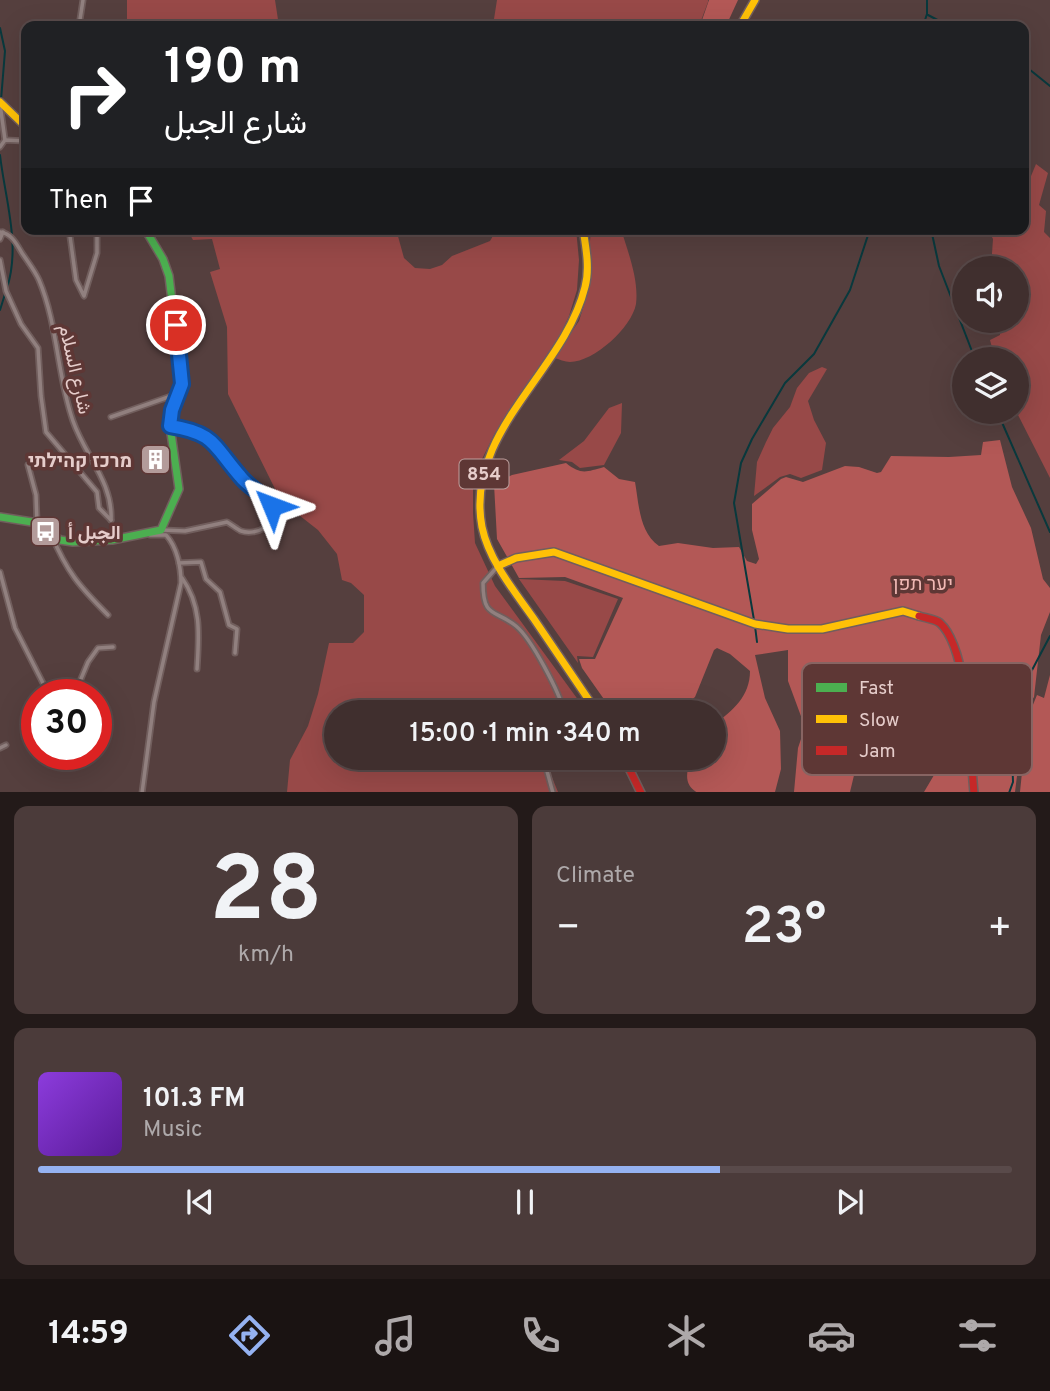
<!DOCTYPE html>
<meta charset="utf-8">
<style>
body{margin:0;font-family:Overpass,Vazirmatn,Heebo,sans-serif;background:#4b3b3a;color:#f1f3f6;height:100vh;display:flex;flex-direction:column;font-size:26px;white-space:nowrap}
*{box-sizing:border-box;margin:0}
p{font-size:23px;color:#aea9aa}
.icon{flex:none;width:38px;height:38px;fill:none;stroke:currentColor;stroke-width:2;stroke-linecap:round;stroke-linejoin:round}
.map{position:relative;height:792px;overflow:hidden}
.drawer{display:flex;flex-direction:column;gap:14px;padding:14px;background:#231a19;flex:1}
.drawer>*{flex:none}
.hud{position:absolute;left:21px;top:21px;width:1008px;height:214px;border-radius:14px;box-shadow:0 7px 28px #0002,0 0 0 2px #594a4a;background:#202124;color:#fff;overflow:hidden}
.buttons{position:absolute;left:952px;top:256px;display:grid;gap:14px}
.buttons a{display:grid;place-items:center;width:77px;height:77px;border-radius:50%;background:#402f2e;box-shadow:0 7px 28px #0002,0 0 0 2px #594a4a;font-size:35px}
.speed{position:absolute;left:21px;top:679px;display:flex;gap:14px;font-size:35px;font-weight:700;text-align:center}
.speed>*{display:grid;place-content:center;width:91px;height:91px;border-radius:50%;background:#402f2e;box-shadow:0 7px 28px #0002,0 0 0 2px #594a4a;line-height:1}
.speed .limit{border:10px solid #d22;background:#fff;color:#111}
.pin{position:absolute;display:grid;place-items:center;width:60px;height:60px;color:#fff;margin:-30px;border:4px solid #fff;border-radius:50%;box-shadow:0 2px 7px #0007}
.me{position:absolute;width:77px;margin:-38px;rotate:314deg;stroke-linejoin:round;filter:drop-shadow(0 0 5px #0008)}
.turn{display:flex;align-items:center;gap:24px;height:147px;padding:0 28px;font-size:32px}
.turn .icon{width:91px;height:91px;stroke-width:2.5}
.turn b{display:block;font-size:49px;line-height:60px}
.then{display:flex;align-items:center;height:66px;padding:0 28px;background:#0003;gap:14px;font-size:26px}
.big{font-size:52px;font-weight:600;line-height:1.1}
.drawer .card{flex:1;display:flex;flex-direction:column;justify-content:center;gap:10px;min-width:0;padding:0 24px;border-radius:14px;background:#4b3b3a}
.drawer .dial{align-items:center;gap:0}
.dial b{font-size:91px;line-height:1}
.song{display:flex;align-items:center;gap:21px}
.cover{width:84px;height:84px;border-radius:10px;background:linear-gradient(135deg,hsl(270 70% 55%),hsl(270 70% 35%))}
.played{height:7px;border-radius:4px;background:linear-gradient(90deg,#95b2f1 70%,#594a4a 70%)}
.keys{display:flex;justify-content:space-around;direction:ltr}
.heat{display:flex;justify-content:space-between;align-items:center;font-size:38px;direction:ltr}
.drawer .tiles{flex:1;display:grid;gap:14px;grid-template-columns:1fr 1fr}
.card:last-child{grid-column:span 2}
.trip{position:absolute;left:324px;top:700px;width:402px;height:70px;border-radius:35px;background:#402f2e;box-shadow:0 7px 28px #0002,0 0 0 2px #594a4a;font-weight:600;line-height:70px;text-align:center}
.tab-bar{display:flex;height:112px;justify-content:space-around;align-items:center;background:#1a1312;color:#aea9aa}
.tab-bar .icon{width:49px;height:49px}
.tab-bar .on{color:#95b2f1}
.tab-bar b{font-size:32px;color:#f1f3f6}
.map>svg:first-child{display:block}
</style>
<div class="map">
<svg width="1050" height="793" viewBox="0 0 1050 793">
<rect width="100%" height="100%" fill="#553f3e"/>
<g fill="#984948">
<polygon points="127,0 275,0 279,26 127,26"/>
<polygon points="497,0 708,0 708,2 699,26 481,26 481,23 494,19"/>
<polygon points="1036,164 1048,173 1039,205 1046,211 1044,232 1050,238 1050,478 1016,411 1017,359 995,359 990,340 1000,335 1000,320 1017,320 1017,268 991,268 993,239 988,229 1024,229 1024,193"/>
<polygon points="187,229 396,229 404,258 415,268 430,269 442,265 452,256 490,241 497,229 576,229 579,260 577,290 569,316 560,335 495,433 477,469 473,488 473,513 475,543 495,586 587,712 336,712 336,758 551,758 551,775 558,792 287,792 290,760 308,726 318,694 329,643 353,643 364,632 364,595 351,583 342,580 337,554 318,530 281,501 228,394 227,327 210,272 220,269 212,239 193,240"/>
<path d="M 591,229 L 621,229 C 628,252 639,280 636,304 C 632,327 594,362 570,362 C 565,362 559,359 554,358 L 579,321 L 585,302 Z"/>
<polygon points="822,367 827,369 808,401 814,420 826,443 822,470 801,478 790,474 780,477 754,496 757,462 766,442 773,428 790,407 797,388 809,373"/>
<polygon points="622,403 621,433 604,465 580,468 572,462 559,460 584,441 609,408"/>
<polygon points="519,579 565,581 618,599 593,657 577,656 578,663"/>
</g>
<g fill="#b35856">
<polygon points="709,0 738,0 726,26 700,26"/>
<path d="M 1000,440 L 1012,487 L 1031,528 L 1043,579 L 1050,588 L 1050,612 L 1041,635 L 1034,697 L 1025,711 L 1015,792 L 924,792 L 937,770 L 947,727 C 942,713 906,696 892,700 L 876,732 L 861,746 L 850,792 L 794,792 L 798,748 L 805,727 L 788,681 L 788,650 L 755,655 L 765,698 L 780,731 L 781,769 L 775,792 L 698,793 C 683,785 686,771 692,758 L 714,758 L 714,724 C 733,711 750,696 750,671 L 730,654 L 717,648 L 714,650 L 695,697 L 676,712 L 613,712 L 582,668 L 579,659 L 595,659 L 623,598 L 565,577 L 519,578 L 497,539 L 494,484 L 512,475 L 566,463 C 581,475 586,472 604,467 L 619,479 L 635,482 C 639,504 639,532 659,546 L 678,543 L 713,548 L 739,547 L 747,561 L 756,564 L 759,559 L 752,530 L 752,504 L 781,479 L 786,477 L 803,482 L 845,466 L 859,467 L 877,473 L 881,472 L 891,456 L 949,457 L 981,455 L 983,442 Z"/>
<polygon points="1050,675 1050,792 1020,792 1026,733 1030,712 1037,695 1044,698"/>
</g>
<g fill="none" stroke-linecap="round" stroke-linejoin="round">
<g stroke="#09393d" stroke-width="2">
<polyline points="928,15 949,26"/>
<polyline points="923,26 927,14 927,0"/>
<polyline points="0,28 5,51 1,100"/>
<polyline points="1024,65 1050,86"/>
<path d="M 0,155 C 5,199 21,245 7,288"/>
<polyline points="931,229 939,266 975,359"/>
<polyline points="0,310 5,294"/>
<polyline points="997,411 1050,532"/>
<polyline points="754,620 734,503 741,463 752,439 785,383 814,354 850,290 870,229"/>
<polyline points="755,626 757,642"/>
<polyline points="1009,793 1013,782 1012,754 1017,708 1031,672 1050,636"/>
</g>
<defs>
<g id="street">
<polyline points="79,26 83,0"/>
<polyline points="0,104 5,140"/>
<polyline points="0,147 5,140 26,141"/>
<polyline points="69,229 76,280 84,296 97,253 97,229"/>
<path d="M 0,232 C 12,234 16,243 22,253 C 28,262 35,271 39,280 C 58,325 57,376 73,421 C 85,456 113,482 111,520"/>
<polyline points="0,239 3,232"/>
<polyline points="0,260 6,291 21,324 38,348 41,396 46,432 97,492 99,508 111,520"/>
<polyline points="111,417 177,394"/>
<polyline points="28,465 36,495 37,522"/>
<path d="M 162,530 L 185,531 L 227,522 C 232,525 237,529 241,531 C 256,536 279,525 272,507 C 267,493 251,488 241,478 C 236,473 233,465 229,460 C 211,437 199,430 170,426"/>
<path d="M 51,534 C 67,572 79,586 108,615"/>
<polyline points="179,563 201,562 206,579 220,592 229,625 237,629 235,653"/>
<path d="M 498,566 L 483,583 C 483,619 495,609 516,626 C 531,638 560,693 564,712"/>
<polyline points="0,572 15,628 49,695"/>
<path d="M 182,578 C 202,606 199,636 197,669"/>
<polyline points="63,695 78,686 88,662 98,648 113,647"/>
<polyline points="0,748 6,745"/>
<polyline points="548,758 545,764 553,793"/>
<path d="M 142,793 L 154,702 L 181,583 C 181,567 177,547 166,535 L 150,535"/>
</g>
<polyline id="fast" points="0,517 38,523 60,540 73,542 112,540 161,530 179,489 170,426 172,410 182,384 169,276 163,259 145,229"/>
<g id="slow">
<polyline points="740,26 755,0"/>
<polyline points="0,102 26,127"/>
<path d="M 583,229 C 586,248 590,269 585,287 C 564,372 464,432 482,527 C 489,561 515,592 534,619 C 555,650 576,681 597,712"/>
<polyline points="498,566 516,558 554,552 755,624 788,629 822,629 903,611 919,616"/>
</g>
<g id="jam">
<path d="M 919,616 C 925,618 935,619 940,623 C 969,649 970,753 974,793"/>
<polyline points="624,758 641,793"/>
</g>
</defs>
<use href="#street" stroke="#715e5d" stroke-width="7"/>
<use href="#fast" stroke="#715e5d" stroke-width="10"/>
<use href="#slow" stroke="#715e5d" stroke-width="10"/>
<use href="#jam" stroke="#715e5d" stroke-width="10"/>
<use href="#street" stroke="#91807f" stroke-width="3.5"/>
<use href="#fast" stroke="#4caf50" stroke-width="7"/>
<use href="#slow" stroke="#ffc107" stroke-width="7"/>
<use href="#jam" stroke="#c62828" stroke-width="7"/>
</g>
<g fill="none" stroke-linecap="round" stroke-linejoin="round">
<defs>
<path id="route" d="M 176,325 L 182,384 L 172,410 L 170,426 C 215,433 213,445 240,476 C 249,488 262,492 272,506"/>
</defs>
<use href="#route" stroke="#114b97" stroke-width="18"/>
<use href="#route" stroke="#1a73e8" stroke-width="12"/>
</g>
<defs>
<symbol id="building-square" viewBox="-11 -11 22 22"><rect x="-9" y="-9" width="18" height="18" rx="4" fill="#b39b9a" stroke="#5e3735"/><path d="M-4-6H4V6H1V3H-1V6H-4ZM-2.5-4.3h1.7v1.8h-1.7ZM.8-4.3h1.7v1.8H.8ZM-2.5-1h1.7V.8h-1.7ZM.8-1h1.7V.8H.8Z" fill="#fff"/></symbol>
<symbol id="bus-square" viewBox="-11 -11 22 22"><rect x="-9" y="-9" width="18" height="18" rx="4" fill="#b39b9a" stroke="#5e3735"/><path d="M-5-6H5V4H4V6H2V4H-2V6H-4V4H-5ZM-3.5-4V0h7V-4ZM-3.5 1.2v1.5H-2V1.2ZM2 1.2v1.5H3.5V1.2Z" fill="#fff"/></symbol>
</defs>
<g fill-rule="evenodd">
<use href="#building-square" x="138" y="442" width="35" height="35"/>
<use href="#bus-square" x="28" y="514" width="35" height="35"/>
</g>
<g text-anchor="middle" stroke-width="7" stroke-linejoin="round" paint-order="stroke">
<rect fill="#5e3735" stroke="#bda09e" stroke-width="2" x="459.5" y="459.5" width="49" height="29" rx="5"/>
<g font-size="18" font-weight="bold" fill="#e6cdcb">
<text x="484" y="480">854</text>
</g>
<g font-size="19" fill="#e6cdcb" stroke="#5e3735">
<text transform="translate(76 369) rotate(77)" y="7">شارع السلام</text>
</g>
<g font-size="19" font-weight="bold" fill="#e6cdcb" stroke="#5e3735" text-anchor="end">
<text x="132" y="467">מרכז קהילתי</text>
<text x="68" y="539" text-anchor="start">الجبل أ</text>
</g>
<g font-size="19" fill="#f1b9b5" stroke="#5e3735">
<text x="923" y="590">יער תפן</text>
</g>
</g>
<rect x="802" y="663" width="230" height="112" rx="10" fill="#5e3735" stroke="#876462" stroke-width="2"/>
<rect x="816" y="683" width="31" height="9" fill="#4caf50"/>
<rect x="816" y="715" width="31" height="8" fill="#ffc107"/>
<rect x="816" y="746" width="31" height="9" fill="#c62828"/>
<g font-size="19" fill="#e6cdcb">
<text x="859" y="694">Fast</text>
<text x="859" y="726">Slow</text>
<text x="859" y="757">Jam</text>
</g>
</svg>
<div class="buttons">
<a><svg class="icon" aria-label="sound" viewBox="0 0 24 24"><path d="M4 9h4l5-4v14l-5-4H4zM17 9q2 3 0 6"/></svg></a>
<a><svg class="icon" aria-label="layers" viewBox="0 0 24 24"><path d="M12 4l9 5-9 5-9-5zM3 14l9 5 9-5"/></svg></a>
</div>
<div class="speed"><div class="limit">30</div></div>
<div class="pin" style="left:176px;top:325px;background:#d93025"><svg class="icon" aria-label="arrive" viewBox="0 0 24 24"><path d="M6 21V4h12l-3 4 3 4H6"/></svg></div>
<svg class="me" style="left:272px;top:506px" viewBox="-20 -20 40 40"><path d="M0-17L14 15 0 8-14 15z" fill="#1a73e8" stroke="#fff" stroke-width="4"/></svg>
<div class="trip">15:00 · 1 min · 340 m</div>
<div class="hud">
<div class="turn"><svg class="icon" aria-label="right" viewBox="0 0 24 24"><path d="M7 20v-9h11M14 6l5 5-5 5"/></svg><div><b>190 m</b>شارع الجبل</div></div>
<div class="then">Then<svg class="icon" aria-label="arrive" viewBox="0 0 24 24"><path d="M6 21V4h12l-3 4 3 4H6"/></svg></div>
</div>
</div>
<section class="drawer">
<div class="tiles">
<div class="card dial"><b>28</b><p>km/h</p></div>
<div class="card"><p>Climate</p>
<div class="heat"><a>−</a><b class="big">23°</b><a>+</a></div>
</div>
<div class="card">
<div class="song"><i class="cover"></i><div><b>101.3 FM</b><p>Music</p></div></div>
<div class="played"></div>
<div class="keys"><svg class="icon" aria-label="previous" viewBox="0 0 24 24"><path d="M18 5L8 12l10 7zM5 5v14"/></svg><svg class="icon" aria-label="pause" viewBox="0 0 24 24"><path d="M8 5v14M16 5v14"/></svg><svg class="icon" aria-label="next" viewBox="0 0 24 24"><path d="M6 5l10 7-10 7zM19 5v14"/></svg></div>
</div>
</div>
</section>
<nav class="tab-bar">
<b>14:59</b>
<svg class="icon on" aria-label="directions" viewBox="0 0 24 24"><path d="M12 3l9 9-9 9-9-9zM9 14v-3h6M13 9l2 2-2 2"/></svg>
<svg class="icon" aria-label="music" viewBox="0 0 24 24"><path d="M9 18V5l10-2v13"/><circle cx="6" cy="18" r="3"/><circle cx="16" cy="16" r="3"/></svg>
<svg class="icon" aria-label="phone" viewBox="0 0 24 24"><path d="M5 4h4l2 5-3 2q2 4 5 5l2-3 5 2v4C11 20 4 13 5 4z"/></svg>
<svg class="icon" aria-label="climate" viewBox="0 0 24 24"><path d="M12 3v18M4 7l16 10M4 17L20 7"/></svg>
<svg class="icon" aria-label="car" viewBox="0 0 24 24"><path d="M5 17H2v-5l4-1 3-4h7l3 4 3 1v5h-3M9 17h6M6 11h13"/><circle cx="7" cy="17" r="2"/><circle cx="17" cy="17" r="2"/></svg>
<svg class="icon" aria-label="filters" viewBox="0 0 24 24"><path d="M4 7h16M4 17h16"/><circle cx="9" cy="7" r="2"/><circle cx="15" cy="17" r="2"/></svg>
</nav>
